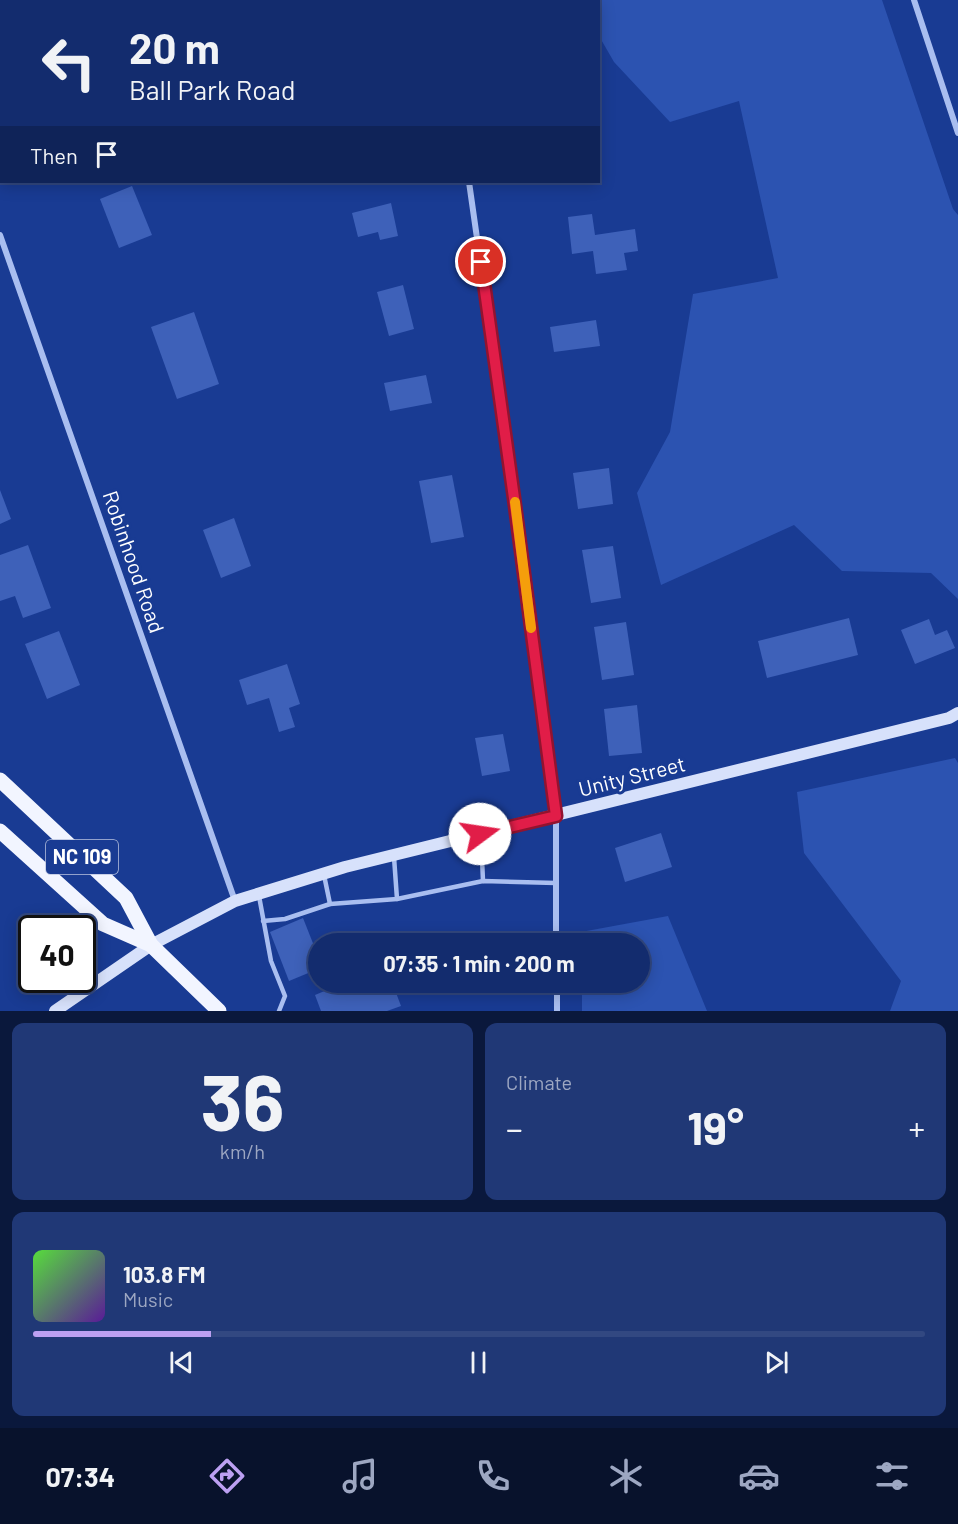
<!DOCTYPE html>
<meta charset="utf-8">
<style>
body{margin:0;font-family:Barlow,sans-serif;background:#203876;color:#f1f3f6;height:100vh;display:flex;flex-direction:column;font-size:22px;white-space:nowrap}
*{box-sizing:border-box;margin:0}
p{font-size:20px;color:#9da7c2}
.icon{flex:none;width:33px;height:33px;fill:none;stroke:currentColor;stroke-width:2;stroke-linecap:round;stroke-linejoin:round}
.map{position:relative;height:1011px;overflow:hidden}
.side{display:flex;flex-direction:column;gap:12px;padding:12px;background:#0a183c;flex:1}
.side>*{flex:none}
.banner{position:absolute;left:0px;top:0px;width:600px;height:183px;box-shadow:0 3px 15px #0003,0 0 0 2px #324881;background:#132c6e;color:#f1f3f6;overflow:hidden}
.speed{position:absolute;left:18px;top:915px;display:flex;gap:12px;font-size:30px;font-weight:700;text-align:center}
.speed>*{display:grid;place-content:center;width:78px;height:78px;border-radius:50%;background:#132c6e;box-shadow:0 3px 15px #0003,0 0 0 2px #324881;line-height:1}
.speed .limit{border:3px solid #111;border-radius:9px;background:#fff;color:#111}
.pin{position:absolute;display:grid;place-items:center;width:51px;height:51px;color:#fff;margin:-26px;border:3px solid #fff;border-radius:50%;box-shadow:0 2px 6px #0007}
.me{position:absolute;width:66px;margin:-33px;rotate:76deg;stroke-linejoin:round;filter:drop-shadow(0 0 4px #0008)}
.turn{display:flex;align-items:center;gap:21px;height:126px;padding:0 30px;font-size:27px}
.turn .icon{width:78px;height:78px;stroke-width:2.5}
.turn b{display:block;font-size:42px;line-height:51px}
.then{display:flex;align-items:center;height:57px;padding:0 30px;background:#0003;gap:12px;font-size:22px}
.big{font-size:45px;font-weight:700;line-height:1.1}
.side .tile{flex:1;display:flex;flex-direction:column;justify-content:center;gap:9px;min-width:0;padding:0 21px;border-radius:12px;background:#203876}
.side .dial{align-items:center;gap:0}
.dial b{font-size:78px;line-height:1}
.song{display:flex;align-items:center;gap:18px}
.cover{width:72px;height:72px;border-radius:9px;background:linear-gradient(135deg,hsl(110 70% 55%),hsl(270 70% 35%))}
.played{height:6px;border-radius:3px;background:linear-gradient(90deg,#bca0f2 20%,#324881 20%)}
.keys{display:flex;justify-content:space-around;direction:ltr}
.heat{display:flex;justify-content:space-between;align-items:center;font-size:33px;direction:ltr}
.side .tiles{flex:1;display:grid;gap:12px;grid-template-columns:1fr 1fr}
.tile:last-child{grid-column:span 2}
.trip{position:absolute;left:308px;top:933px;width:342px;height:60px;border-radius:30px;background:#132c6e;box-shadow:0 3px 15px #0003,0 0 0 2px #324881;font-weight:700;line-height:60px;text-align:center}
.menu{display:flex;height:96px;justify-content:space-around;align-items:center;background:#08122c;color:#9da7c2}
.menu .icon{width:42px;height:42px}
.menu .current{color:#bca0f2}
.menu b{font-size:27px;color:#f1f3f6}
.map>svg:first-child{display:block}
</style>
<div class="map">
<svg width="958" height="1011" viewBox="0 0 958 1011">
<rect width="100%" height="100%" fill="#193b93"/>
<g fill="#2c53b1">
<polygon points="577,0 882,0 953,209 958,215 958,599 931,573 842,571 794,525 661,585 637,493 670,432 693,294 778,278 739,101 670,122 614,62 599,36 598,2"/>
<polygon points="955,758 958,763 958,1011 890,1011 901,981 804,853 797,792"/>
<polygon points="668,916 707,1011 582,1011 582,983 639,982 639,944 582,943 581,932"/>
</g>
<g fill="#3e61b9">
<polygon points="132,186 152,235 119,248 100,199"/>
<polygon points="391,203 398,236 380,240 378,232 358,237 352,213"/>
<polygon points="592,214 595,235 635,229 638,251 624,253 627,270 596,274 593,251 572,254 568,217"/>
<polygon points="403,285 414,329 389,336 377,292"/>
<polygon points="194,312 219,384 177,399 151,327"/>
<polygon points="596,320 600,346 554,352 550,327"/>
<polygon points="426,375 432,403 390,411 384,383"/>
<polygon points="609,468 613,504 578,509 573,473"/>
<polygon points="452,475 464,537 431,543 419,481"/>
<polygon points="0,490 11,519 0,524"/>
<polygon points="234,518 251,566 221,578 203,530"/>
<polygon points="28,545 51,608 23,618 15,596 0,601 0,555"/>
<polygon points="613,546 621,598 591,603 582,550"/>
<polygon points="849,618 858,655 767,678 758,641"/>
<polygon points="929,619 935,635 947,630 955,648 915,664 901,630"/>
<polygon points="626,622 634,675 602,680 594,627"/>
<polygon points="59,631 80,685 47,699 25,644"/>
<polygon points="287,664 300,704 289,708 295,727 279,732 269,698 247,705 239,680"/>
<polygon points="637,705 642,753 609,756 604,709"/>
<polygon points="503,734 510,771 482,776 475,738"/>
<polygon points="661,833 672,867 625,882 615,848"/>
<polygon points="303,918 318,956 318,969 289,981 270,932"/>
<polygon points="346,982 392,982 401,1006 387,1011 321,1011 315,995"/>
</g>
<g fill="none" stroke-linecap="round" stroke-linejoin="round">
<g stroke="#a9bef0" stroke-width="4.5">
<polyline points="481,836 483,881"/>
<polyline points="394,857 397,899"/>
<polyline points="324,875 330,904"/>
<polyline points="259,896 271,961 285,996 279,1011"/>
<polyline points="263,921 285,919 330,904 397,899 483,881 556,883"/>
</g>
<g stroke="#a9bef0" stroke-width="6">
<polyline points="431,0 431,2"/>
<polyline points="914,0 958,133"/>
<polyline points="469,182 514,498 556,816 556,944"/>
<polyline points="0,235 235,901"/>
<polyline points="557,982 557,1011"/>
</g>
<polyline stroke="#d7e1fb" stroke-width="12" points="55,1011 151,945 235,901 345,867 949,718 958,713"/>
<g stroke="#f2f5ff" stroke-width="15">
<polyline points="0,780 126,898 151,945 219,1011"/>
<polyline points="0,831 103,924 151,945"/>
</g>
</g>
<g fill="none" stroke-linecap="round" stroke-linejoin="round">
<defs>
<polyline id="route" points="480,834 556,816 514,498 481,262"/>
</defs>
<use href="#route" stroke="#92132f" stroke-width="15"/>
<use href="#route" stroke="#e11d48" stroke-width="10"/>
<polyline stroke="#f59e0b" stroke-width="10" points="515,502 531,628"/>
</g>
<g text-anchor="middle" stroke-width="6" stroke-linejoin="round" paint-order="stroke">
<rect fill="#193b93" stroke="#bac4df" stroke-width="1.5" x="46" y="840" width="72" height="34" rx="4.5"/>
<g font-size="20" font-weight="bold" fill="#fff">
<text x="82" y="864">NC 109</text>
</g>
<g font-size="21" fill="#fff" stroke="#193b93">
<text transform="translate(133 562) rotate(71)" y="7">Robinhood Road</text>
<text transform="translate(632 777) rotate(-14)" y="7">Unity Street</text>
</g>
</g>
</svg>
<div class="speed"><div class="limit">40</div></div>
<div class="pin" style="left:481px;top:262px;background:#d93025"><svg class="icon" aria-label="arrive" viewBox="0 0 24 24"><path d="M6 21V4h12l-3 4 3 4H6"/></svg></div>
<svg class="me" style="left:480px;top:834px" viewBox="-20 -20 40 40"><circle r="19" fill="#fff"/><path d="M0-13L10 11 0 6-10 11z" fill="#e11d48"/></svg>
<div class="trip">07:35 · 1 min · 200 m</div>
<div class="banner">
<div class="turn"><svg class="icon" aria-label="left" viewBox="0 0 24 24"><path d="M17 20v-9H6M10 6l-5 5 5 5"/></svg><div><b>20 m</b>Ball Park Road</div></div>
<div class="then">Then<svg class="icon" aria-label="arrive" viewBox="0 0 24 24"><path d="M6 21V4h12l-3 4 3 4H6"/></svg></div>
</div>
</div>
<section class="side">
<div class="tiles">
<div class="tile dial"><b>36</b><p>km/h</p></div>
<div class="tile"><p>Climate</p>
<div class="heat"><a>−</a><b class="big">19°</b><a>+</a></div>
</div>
<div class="tile">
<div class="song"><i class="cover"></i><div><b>103.8 FM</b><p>Music</p></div></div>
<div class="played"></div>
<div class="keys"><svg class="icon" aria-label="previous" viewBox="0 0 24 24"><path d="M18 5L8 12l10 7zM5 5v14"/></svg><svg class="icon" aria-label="pause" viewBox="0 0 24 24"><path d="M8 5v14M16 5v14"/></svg><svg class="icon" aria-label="next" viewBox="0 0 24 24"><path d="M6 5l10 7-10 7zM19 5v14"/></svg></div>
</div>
</div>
</section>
<nav class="menu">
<b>07:34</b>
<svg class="icon current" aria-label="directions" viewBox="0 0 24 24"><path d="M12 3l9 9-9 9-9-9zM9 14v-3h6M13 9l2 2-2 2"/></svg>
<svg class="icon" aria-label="music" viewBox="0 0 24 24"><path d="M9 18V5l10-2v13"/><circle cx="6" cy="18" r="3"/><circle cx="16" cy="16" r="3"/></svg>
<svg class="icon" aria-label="phone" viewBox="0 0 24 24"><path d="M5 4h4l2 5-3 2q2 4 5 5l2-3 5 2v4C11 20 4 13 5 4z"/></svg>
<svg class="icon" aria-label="climate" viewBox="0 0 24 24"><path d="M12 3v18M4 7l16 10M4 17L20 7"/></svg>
<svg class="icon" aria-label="car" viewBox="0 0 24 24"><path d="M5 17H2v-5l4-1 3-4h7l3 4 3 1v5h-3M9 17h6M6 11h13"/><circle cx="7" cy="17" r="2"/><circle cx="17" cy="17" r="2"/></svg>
<svg class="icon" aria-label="filters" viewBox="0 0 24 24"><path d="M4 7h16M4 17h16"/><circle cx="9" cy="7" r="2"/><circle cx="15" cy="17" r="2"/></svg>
</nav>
